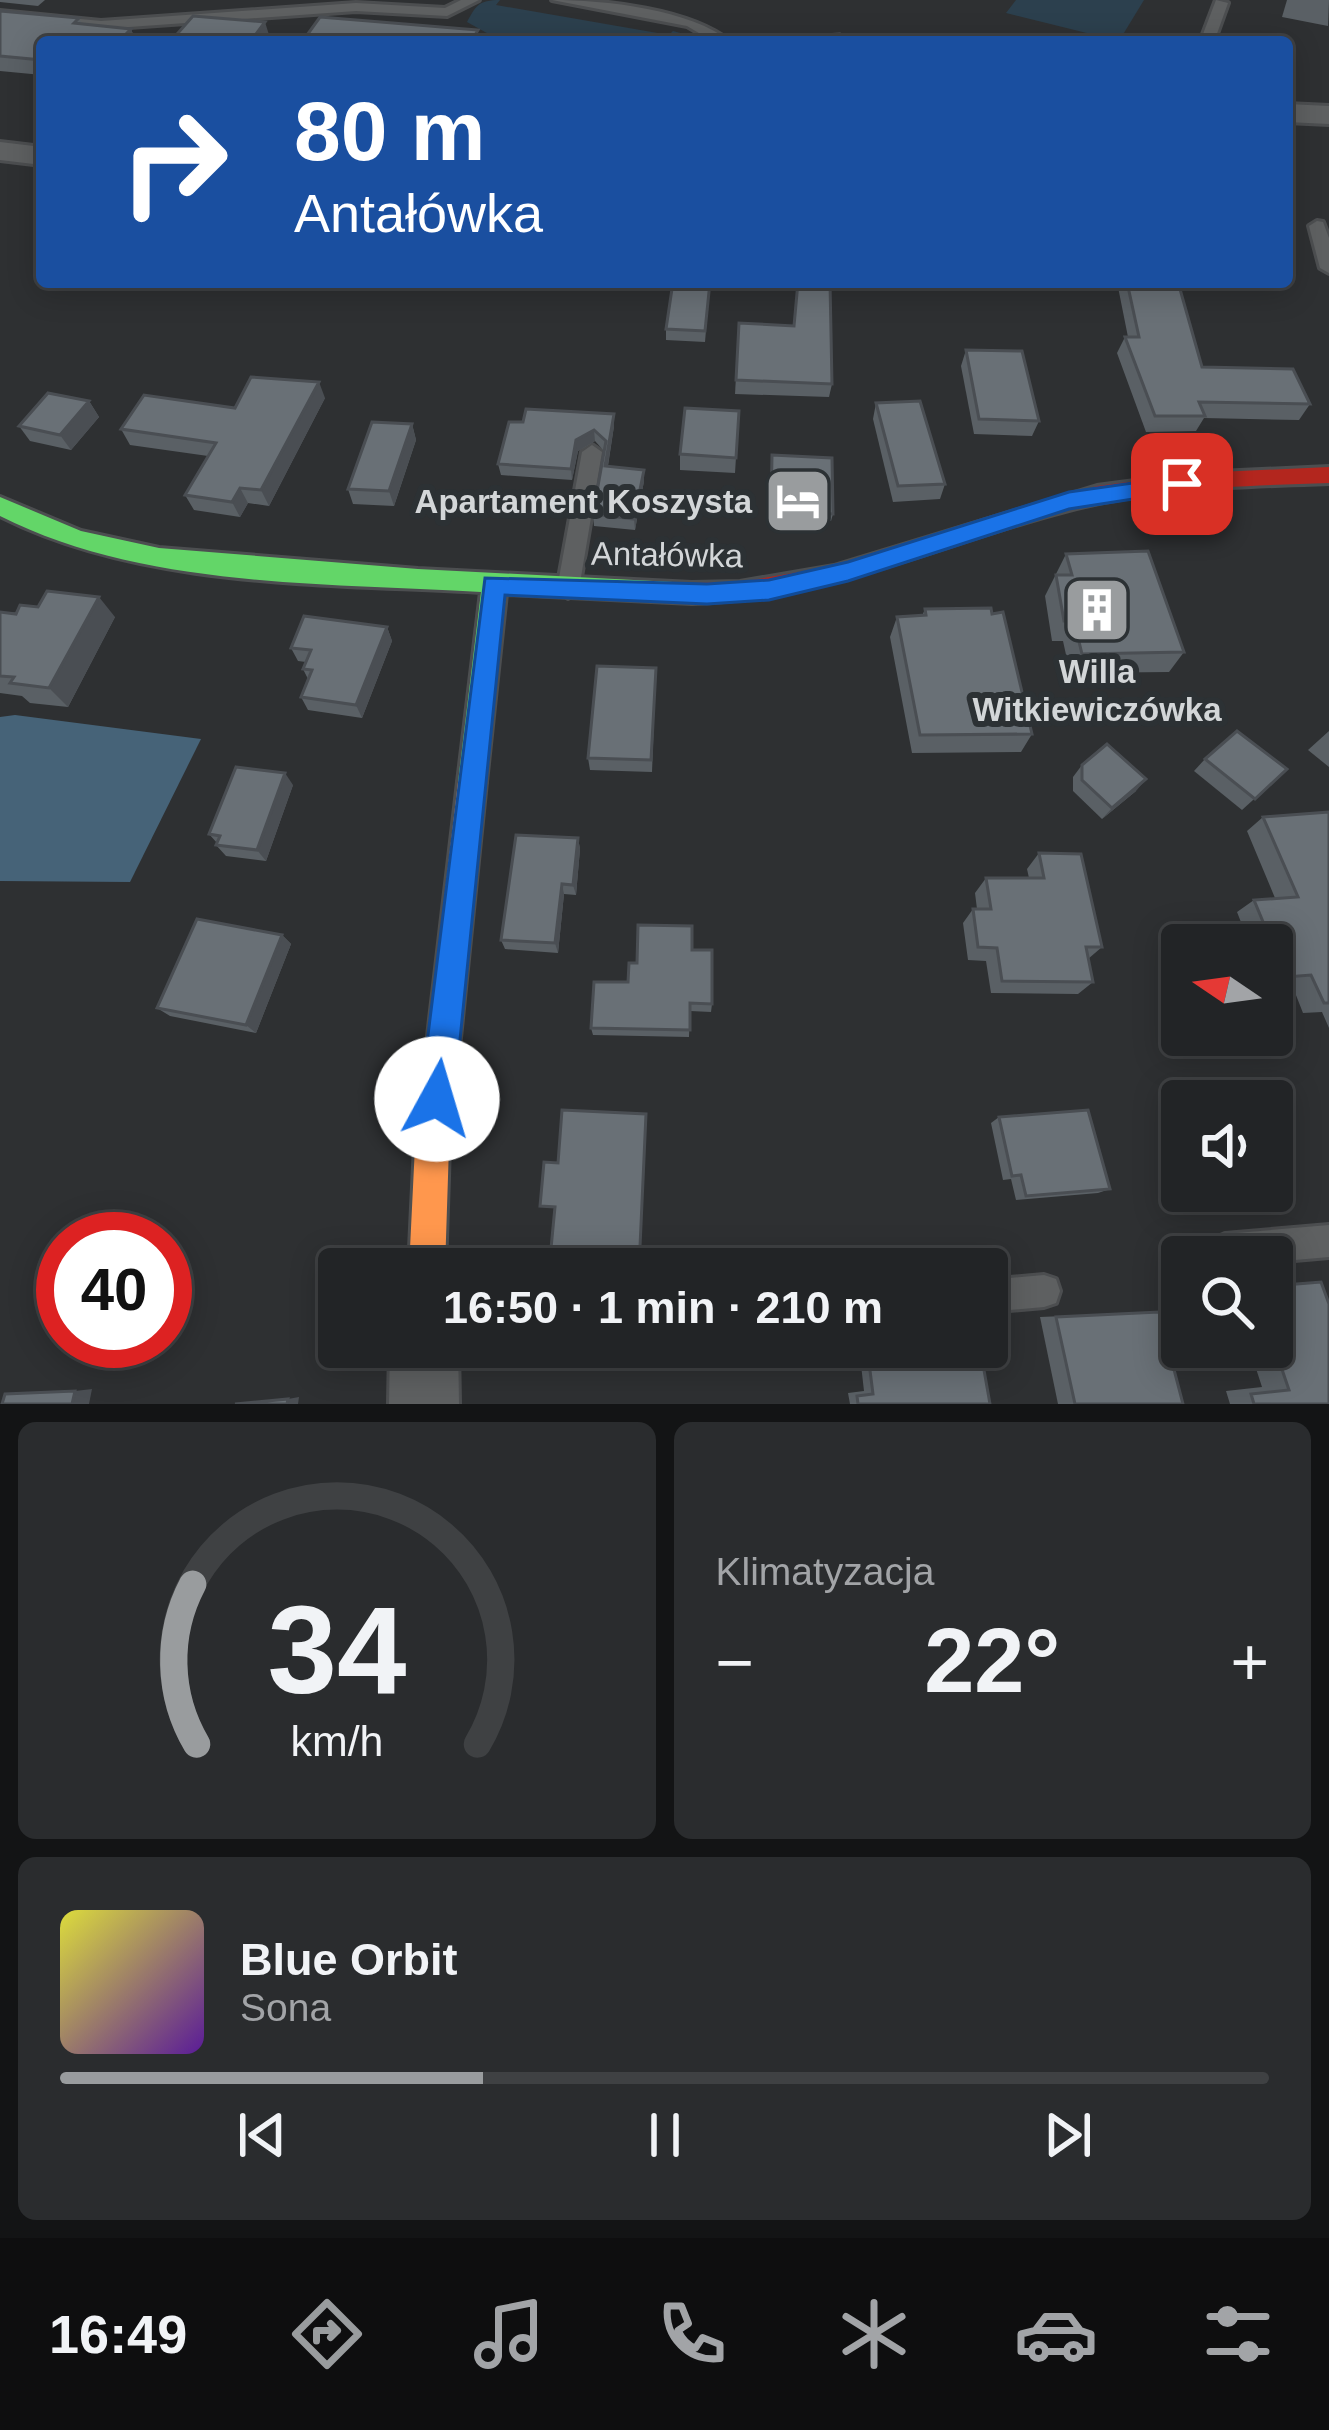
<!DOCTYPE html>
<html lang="pl">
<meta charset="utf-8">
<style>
body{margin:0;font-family:Arial,sans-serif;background:#2a2c2e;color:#f1f3f6;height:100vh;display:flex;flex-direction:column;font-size:45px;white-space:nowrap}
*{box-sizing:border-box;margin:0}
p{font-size:39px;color:#a2a4a7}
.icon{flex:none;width:66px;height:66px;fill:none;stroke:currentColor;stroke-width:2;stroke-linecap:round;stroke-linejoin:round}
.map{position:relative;height:1404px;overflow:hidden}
.side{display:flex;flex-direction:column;gap:18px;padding:18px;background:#131415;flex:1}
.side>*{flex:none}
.hud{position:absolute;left:36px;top:36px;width:1257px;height:252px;border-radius:12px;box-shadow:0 6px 30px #0003,0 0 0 3px #3f4143;background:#1a4fa0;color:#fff;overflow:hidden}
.needle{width:78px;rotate:283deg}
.buttons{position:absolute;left:1161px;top:924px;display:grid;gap:24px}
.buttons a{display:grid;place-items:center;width:132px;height:132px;border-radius:12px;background:#222426;box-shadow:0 6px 30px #0003,0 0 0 3px #3f4143;font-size:60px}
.speed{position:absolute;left:36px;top:1212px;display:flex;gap:24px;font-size:60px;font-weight:700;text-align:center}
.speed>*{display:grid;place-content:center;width:156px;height:156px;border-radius:50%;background:#222426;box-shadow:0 6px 30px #0003,0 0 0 3px #3f4143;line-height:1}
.speed .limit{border:18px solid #d22;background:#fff;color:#111}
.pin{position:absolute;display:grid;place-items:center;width:102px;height:102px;color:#fff;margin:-51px;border-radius:24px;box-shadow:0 6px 18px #0006}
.me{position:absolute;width:132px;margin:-66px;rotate:6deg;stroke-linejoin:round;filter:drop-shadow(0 0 9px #0008)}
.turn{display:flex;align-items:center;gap:42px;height:252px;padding:0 60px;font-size:54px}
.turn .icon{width:156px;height:156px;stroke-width:2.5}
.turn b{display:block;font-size:84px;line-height:102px}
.big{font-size:90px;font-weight:700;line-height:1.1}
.side .widget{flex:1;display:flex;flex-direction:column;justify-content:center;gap:18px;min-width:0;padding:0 42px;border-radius:18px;background:#2a2c2e}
.side .dial{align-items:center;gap:0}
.dial svg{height:312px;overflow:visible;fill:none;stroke:#3f4143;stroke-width:7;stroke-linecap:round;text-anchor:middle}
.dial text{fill:#f1f3f6;stroke:none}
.song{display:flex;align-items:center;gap:36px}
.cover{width:144px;height:144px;border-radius:18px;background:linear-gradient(135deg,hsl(60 70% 55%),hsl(270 70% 35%))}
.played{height:12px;border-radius:6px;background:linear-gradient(90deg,#999c9e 35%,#3f4143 35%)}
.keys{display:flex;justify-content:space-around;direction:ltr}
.heat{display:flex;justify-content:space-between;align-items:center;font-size:66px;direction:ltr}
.side .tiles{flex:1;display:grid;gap:18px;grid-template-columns:1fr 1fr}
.widget:last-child{grid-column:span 2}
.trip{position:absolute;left:318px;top:1248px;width:690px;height:120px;border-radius:12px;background:#222426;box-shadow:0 6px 30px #0003,0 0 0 3px #3f4143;font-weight:700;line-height:120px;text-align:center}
.menu{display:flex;height:192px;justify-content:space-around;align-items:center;background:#0e0e0f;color:#a2a4a7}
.menu .icon{width:84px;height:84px}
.menu .selected{color:#999c9e}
.menu b{font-size:54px;color:#f1f3f6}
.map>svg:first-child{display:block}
</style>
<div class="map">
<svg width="1329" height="1404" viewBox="0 0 1329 1404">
<rect width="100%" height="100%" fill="#2e3032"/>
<g fill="#2c404e">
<path d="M 500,0 L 496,5 L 669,35 L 673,31 L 702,39 L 503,42 L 467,22 C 476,6 478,0 500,0 Z"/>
<polygon points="1016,0 1144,0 1119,41 1006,13"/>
</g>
<polygon fill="#466378" points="15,715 201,739 130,882 0,881 0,717"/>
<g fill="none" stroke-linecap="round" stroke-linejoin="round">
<defs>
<g id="lane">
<polygon points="461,0 479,0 447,16 356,11 101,29 0,19 0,11 101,21 356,3 445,8"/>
<path d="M 552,0 C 605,0 690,9 731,42 L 714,42 L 687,26 Z"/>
<polygon points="1216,0 1228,3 1214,42 1200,42"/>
<polygon points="1317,221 1323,222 1329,238 1329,273 1320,268 1309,226"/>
<polygon points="592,445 602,452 579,589 568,598 557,589 582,452"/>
<polygon points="1329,1225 1329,1257 1272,1262 1272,1257 1212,1257 1209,1250 1214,1239 1225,1234"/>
<polygon points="1044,1275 1056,1279 1060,1291 1056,1303 1044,1307 987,1312 987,1280"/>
</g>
<g id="street">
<polygon points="1287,104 1329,106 1329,124 1287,122"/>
<polygon points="0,142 42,147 42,165 0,160"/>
<polygon points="390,1347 458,1347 459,1404 389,1404"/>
</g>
<path id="fast" d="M 0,497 L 81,531 L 159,548 L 418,569 L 692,583 L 705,593 L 692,603 L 506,594 L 486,782 L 482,791 L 472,795 L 462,791 L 458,782 L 481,592 C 324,583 142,588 0,516 Z"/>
<polygon id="slow" points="472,769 482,773 486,782 449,1146 445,1269 409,1269 415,1146 458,782 462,773"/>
<path id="jam" d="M 1329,467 L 1329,483 C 1241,486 1151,488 1065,511 C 938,544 825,600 692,603 L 679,593 L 692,583 L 740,582 L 834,566 L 1097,486 L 1196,473 Z"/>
</defs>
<use href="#lane" stroke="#4c4e50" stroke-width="6"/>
<use href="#street" stroke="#4c4e50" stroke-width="6"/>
<use href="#fast" stroke="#4c4e50" stroke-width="6"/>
<use href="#slow" stroke="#4c4e50" stroke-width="6"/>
<use href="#jam" stroke="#4c4e50" stroke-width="6"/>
<use href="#lane" fill="#5e6061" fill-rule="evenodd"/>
<use href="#street" fill="#5e6061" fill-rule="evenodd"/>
<use href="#fast" fill="#63d668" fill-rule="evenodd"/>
<use href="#slow" fill="#ff974d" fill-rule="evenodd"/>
<use href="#jam" fill="#b3261e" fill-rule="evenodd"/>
</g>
<g fill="#5a6065">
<polygon points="0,0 45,0 38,6 0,2"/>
<polygon points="1287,0 1329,0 1328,26 1282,17"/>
<polygon points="0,11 79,18 82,24 131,29 136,42 42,42 42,75 0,71"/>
<polygon points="710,282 705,342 666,340 666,329"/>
<polygon points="1117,282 1178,282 1202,367 1310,404 1299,420 1204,418 1196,431 1146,432 1117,353 1125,337 1128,337"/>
<polygon points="739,323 832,384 829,397 735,394"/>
<polygon points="966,350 1039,421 1032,436 974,434 961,366"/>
<polygon points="325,398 269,506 248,503 240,517 194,510 185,495 208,456 130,445 121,429 235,408"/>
<polygon points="89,401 99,417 71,450 30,441 19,426"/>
<polygon points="876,403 945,484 940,499 893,502 873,419"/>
<polygon points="739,411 735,473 680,470 680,454"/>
<polygon points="614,414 614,426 608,466 644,481 635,530 594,526 593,514 604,451 595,441 578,451 572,480 501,475 498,464 523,422"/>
<polygon points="412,424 416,440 394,506 353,504 348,489"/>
<polygon points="772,463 833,514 831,521 770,518"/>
<polygon points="1066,554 1184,652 1169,672 1070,673 1063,641 1052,641 1045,596"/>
<polygon points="925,609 1032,734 1021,752 912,753 890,637 897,617 922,616"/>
<polygon points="0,612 115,617 68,707 30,703 22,696 0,693"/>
<polygon points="387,627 392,641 362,718 308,710 301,697 308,679 303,669 306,662 298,661 291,648"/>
<polygon points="656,668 652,772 590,770 588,758"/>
<polygon points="1329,731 1329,767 1308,750"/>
<polygon points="1205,759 1287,769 1242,810 1194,771"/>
<polygon points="1082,765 1136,791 1102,819 1073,791 1073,777"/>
<polygon points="293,785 266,861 226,856 216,845 217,843 209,834"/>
<polygon points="1329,812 1329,1028 1322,1012 1303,1013 1292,985 1272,987 1272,945 1250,945 1237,912 1254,900 1275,898 1247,831 1263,817"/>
<polygon points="578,838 580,849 576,895 564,894 558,953 505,949 501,940"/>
<polygon points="1039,853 1102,947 1088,959 1093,982 1078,994 991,993 986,961 968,960 963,923 973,909 977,909 975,893 986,878 1029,878 1027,869"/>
<polygon points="282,935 291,944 256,1033 170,1016 157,1008"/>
<polygon points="692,950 712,1004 711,1012 690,1011 689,1037 593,1035 591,1028 628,982 637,963"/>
<polygon points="999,1117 1110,1189 1098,1193 1016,1200 1011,1179 1003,1180 991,1123"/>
<polygon points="1272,1285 1329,1404 1230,1404 1226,1391 1262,1387 1249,1347 1272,1347"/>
<polygon points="1159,1312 1183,1404 1058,1404 1040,1317"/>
<polygon points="859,1347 960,1347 960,1352 981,1353 990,1404 850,1404 848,1393 864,1391"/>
</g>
<g fill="#4a4e53">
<polygon points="265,22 270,38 267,42 250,42"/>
<polygon points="131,29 136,42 118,42"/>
<polygon points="319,382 325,398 269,506 261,490"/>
<polygon points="89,401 99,417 71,450 60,435"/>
<polygon points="614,414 614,426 606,477 605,466"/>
<polygon points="412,424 416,440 394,506 389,491"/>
<polygon points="594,430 595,441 578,451 572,480 571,469 576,440"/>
<polygon points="644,470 644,481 635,530 634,519"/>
<polygon points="240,488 248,503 240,517 232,502"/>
<polygon points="99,597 115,617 68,707 49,688"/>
<polygon points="387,627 392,641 362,718 356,705"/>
<polygon points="285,773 293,785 266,861 257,850"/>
<polygon points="1146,779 1136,791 1102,819 1112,808"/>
<polygon points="578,838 580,849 576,895 573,885"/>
<polygon points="562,884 564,894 558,953 555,943"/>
<polygon points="282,935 291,944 256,1033 246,1025"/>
<polygon points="92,1389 89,1404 72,1404 75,1391"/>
<polygon points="299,1397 298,1404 287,1404 288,1399"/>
</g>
<g fill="#697076" stroke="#4a4e53" stroke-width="3">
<polygon points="0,11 79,18 74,23 131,29 118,42 42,42 42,60 0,56"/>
<polygon points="193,16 265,22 250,42 170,42"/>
<polygon points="320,17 478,30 471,42 302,42"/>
<polygon points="839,34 838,42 766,42 767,40"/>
<polygon points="673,282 710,282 705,331 666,329"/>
<polygon points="798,282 830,282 832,384 736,380 739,323 794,326"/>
<polygon points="1127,282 1178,282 1202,367 1293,369 1310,404 1199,402 1205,416 1155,416 1125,337 1139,337"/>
<polygon points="966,350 1022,351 1039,421 979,419"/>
<polygon points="251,377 319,382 261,490 240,488 232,502 185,495 216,443 121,429 144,395 235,408"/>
<polygon points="48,393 89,401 60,435 19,426"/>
<polygon points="920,401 945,484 898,486 876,403"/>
<polygon points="685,408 739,411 736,458 680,454"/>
<polygon points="526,409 614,414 605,466 644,470 634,519 593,514 606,441 594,430 576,440 571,469 498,464 509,422 523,422"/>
<polygon points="372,422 412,424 389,491 348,489"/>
<polygon points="772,455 832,458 833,514 771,511"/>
<polygon points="1148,551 1184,652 1082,654 1074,621 1064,621 1056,575 1072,575 1066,554"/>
<polygon points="47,591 99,597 49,688 10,683 14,677 0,676 0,612 16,614 20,605 38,607"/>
<polygon points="991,608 992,614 1003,612 1032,734 920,735 897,617 926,615 925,609"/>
<polygon points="304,616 387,627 356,705 301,697 312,670 303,669 311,650 291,648"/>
<polygon points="597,666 656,668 651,760 588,758"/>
<polygon points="1237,731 1287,769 1255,799 1205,759"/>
<polygon points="1107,744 1146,779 1112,808 1082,780 1082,765"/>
<polygon points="236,767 285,773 257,850 216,845 220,836 209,834"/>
<polygon points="1329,812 1329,1003 1324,1003 1311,975 1286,977 1254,900 1298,897 1263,817"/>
<polygon points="516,835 578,838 573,885 562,884 555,943 501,940"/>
<polygon points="1039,853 1081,854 1102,947 1086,947 1093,982 1002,981 997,948 978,947 973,909 991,909 986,878 1044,878"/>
<polygon points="197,919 282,935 246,1025 157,1008"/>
<polygon points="638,925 692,926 692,950 712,950 712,1004 690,1003 690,1030 591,1028 594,982 628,982 629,963 637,963"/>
<polygon points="562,1110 646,1114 639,1269 549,1269 555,1207 540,1206 544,1162 558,1163"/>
<polygon points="1088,1110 1110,1189 1026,1196 1021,1175 1012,1176 999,1117"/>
<polygon points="1321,1282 1329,1304 1329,1404 1254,1404 1251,1394 1289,1390 1272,1340 1272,1286"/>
<polygon points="1159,1312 1183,1404 1075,1404 1056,1317"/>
<polygon points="867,1347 960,1347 960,1354 981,1353 990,1404 858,1404 857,1396 873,1394"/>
<polygon points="75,1391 72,1404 2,1404 5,1394"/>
<polygon points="288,1399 287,1404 235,1404"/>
</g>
<polygon fill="#1a73e8" stroke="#114b97" stroke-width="3" points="1182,476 1191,478 1191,490 1069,509 848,581 769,600 707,604 505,595 454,1099 449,1111 437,1116 425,1111 420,1099 485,578 707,584 769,580 848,562 1069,492"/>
<defs>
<symbol id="hotel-square" viewBox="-11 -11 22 22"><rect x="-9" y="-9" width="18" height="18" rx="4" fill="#999c9e" stroke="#2c3134"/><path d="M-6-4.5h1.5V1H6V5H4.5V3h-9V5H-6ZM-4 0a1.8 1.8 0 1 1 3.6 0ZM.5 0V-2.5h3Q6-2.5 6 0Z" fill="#fff"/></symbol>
<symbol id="building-square" viewBox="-11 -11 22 22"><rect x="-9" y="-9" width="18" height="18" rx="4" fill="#999c9e" stroke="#2c3134"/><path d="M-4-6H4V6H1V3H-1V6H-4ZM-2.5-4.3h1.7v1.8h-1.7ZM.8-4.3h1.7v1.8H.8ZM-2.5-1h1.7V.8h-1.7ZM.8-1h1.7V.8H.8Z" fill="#fff"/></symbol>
</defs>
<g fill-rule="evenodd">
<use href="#hotel-square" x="760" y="463" width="76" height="76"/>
<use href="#building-square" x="1059" y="572" width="76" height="76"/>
</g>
<g text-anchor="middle" stroke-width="12" stroke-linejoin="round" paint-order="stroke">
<g font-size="33" font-weight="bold" fill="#d3d6d8" stroke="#2c3134" text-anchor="end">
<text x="752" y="513">Apartament Koszysta</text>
<text x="1097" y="683" text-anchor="middle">Willa<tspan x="1097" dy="38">Witkiewiczówka</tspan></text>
</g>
<g font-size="33" fill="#d3d6d8" stroke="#2c3134">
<text transform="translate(667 554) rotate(1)" y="12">Antałówka</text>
</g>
</g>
</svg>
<div class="buttons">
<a><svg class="needle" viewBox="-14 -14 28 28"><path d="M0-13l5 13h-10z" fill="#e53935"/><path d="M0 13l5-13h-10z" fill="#a2a4a7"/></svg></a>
<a><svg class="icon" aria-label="sound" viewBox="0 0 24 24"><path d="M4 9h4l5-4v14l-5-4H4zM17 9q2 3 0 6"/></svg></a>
<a><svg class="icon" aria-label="search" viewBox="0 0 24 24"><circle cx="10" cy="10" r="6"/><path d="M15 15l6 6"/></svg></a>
</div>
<div class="speed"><div class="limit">40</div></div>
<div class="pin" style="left:1182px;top:484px;background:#d93025"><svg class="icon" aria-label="arrive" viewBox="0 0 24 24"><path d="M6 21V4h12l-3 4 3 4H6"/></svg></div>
<svg class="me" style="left:437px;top:1099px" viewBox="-20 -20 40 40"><circle r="19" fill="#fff"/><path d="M0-13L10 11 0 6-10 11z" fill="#1a73e8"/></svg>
<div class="trip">16:50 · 1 min · 210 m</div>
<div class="hud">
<div class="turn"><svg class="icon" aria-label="right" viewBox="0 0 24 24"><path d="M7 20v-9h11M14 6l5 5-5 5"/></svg><div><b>80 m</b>Antałówka</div></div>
</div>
</div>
<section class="side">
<div class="tiles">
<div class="widget dial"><svg viewBox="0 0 100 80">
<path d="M14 69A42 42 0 1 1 86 69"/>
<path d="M14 69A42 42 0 0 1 13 28" stroke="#999c9e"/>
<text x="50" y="56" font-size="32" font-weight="700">34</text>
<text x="50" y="72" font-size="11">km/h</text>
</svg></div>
<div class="widget"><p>Klimatyzacja</p>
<div class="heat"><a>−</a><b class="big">22°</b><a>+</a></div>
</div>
<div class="widget">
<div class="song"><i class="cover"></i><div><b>Blue Orbit</b><p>Sona</p></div></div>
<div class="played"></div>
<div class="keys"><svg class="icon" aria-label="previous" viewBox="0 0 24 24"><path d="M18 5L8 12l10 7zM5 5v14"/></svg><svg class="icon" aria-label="pause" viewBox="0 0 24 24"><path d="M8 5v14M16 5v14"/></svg><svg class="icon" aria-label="next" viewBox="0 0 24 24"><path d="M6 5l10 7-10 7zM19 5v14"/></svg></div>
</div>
</div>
</section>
<nav class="menu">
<b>16:49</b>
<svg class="icon selected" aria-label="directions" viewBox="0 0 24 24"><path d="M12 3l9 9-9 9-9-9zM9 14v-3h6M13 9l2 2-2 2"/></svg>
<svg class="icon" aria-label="music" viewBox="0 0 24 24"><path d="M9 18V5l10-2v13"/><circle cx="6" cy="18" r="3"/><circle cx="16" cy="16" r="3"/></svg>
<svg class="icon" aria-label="phone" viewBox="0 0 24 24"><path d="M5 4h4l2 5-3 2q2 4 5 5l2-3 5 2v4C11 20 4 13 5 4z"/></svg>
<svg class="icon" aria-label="climate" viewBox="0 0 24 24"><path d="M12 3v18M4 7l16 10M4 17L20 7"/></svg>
<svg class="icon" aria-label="car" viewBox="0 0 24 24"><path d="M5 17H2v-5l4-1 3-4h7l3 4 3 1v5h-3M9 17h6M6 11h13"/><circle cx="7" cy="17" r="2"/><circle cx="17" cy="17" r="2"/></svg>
<svg class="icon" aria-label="filters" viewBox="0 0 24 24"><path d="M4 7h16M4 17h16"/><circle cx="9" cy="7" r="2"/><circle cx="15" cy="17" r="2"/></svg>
</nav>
